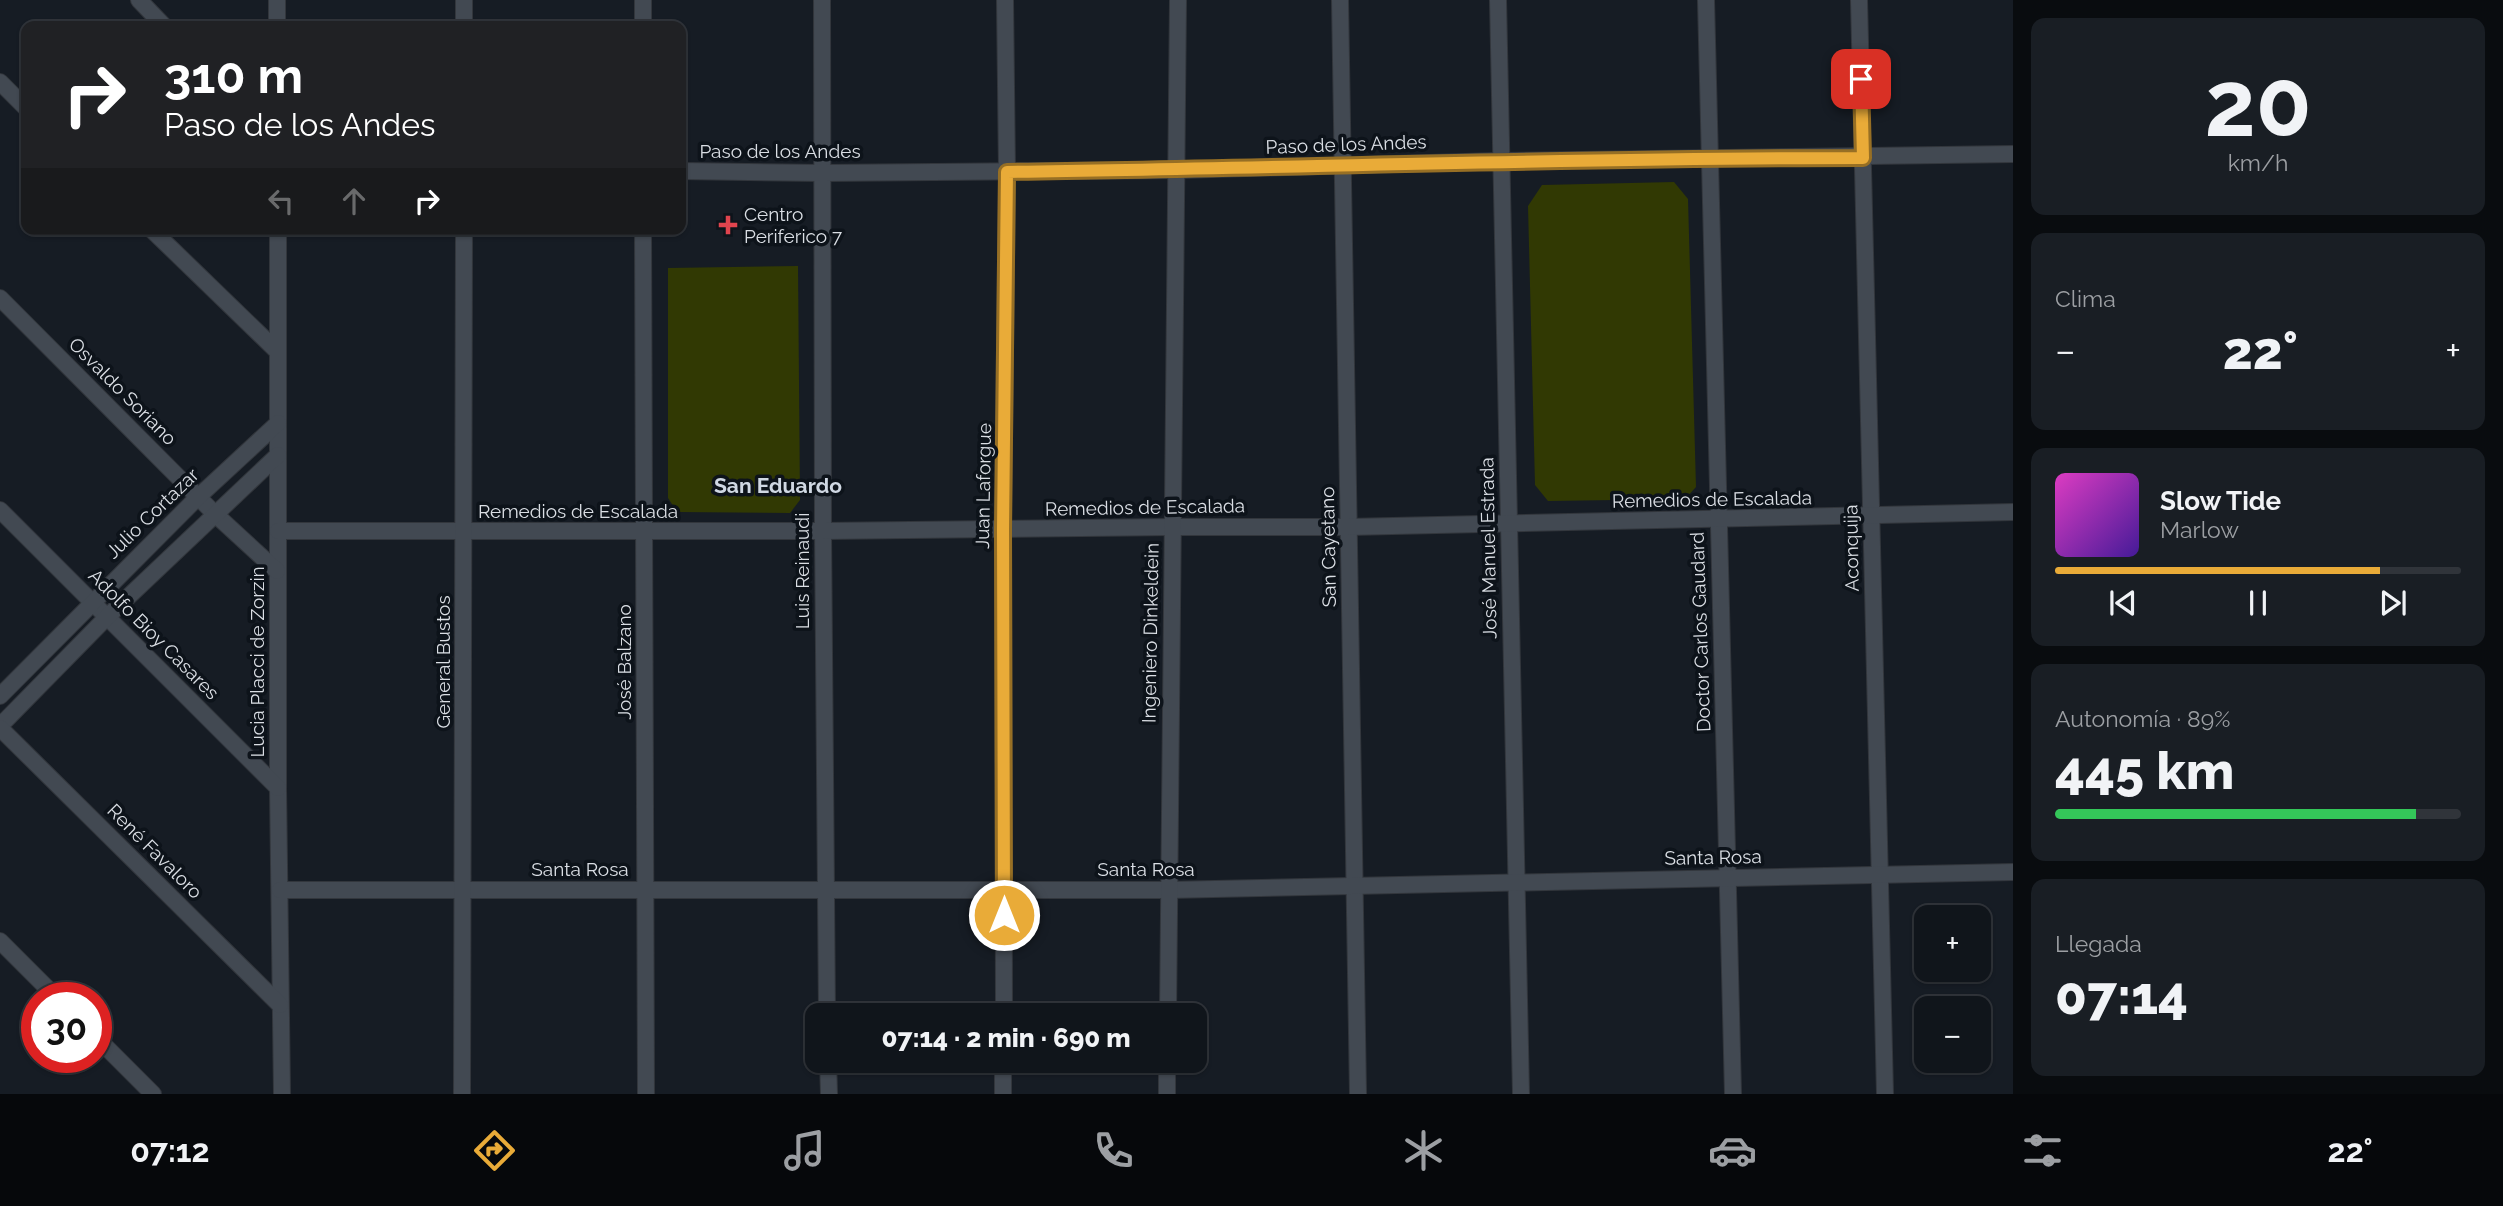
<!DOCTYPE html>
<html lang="es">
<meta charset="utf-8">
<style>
body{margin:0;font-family:Raleway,sans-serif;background:#191e24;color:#f1f3f6;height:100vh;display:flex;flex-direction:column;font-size:26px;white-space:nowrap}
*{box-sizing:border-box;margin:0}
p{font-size:23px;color:#9c9fa3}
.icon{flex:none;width:38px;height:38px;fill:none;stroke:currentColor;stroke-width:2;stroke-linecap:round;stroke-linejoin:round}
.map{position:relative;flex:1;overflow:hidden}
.side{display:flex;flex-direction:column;gap:18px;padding:18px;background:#090c0f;width:490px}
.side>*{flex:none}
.banner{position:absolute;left:21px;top:21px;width:665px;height:214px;border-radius:14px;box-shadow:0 2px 5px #0004,0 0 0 2px #30343a;background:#202124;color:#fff;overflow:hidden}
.buttons{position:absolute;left:1914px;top:905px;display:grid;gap:14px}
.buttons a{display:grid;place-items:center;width:77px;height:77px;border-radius:14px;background:#10151b;box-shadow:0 2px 5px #0004,0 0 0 2px #30343a;font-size:35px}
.speed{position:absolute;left:21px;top:982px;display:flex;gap:14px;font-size:35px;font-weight:700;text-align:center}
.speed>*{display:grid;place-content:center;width:91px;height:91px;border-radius:50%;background:#10151b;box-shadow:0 2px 5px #0004,0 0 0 2px #30343a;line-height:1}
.speed .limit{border:10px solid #d22;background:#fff;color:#111}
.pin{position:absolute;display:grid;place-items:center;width:60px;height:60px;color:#fff;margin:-30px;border-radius:14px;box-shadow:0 4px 10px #0006}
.me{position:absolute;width:77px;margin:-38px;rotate:0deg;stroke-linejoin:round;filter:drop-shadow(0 0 5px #0008)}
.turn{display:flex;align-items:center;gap:24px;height:147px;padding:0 28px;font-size:32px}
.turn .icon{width:91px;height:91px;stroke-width:2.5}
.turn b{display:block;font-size:49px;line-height:60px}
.lanes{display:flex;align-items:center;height:66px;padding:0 28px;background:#0003;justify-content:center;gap:35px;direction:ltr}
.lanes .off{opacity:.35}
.big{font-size:52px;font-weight:800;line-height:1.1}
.side .tile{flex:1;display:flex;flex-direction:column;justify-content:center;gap:10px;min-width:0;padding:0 24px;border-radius:14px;background:#191e24}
.side .dial{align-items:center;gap:0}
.dial b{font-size:91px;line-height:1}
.song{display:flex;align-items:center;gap:21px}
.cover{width:84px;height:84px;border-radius:10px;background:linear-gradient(135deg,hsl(310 70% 55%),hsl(260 70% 35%))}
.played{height:7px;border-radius:4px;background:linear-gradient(90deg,#e9ab38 80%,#30343a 80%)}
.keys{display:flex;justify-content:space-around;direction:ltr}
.heat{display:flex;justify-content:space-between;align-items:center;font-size:38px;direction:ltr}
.charge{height:10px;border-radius:5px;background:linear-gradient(90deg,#34c759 89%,#30343a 0)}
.trip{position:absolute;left:805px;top:1003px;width:402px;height:70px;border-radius:14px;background:#10151b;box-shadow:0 2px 5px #0004,0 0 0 2px #30343a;font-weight:800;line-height:70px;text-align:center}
.menu{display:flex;height:112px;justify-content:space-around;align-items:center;background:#06080b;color:#9c9fa3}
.menu .icon{width:49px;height:49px}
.menu .on{color:#e9ab38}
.menu b{font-size:32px;color:#f1f3f6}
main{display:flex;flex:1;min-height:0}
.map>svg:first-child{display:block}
</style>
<main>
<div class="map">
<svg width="2013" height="1094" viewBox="0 0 2013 1094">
<rect width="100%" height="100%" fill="#161c24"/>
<g fill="#313903">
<polygon points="1674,182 1688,199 1696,487 1685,499 1548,501 1535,485 1528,206 1542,185"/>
<polygon points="798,266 800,500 790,513 677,512 668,498 668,268"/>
</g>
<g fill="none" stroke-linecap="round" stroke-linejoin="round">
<defs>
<g id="minor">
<polyline points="139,0 164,26"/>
<polyline points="643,0 643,26"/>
<polyline points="822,0 823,531 827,1015"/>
<polyline points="1340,0 1358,1094"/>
<polyline points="1498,0 1521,1094"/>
<polyline points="1706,0 1733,1094"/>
<polyline points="1859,0 1885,1094"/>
<polyline points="277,26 277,0"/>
<polyline points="464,26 464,0"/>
<polyline points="0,82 26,108"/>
<polyline points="681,171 823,173 1178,170 1500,161 2013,154"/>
<polyline points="151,229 277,351"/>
<polyline points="278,229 278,788 282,1094"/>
<polyline points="643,229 646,1094"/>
<polyline points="0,298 215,514 277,571"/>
<polyline points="0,510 278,788"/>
<polyline points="278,531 823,531 1172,527 1348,527 2013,512"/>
<polyline points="0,696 198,497 278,423"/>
<polyline points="0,726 107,617 278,455"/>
<polyline points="0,728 280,1005"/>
<polyline points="280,890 1168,890 2013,872"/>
<polyline points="0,941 57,998"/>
<polyline points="1004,1015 1003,529 1007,172 1005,0"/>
<polyline points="1168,1015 1178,0"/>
<polyline points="96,1037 153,1094"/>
<polyline points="828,1060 829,1094"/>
<polyline points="462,1094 464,229"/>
<polyline points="1003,1094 1003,1060"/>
<polyline points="1167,1094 1167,1060"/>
</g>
</defs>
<use href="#minor" stroke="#32363c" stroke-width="18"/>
<use href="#minor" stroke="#424952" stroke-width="16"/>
</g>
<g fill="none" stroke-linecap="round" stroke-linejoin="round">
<defs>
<path id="route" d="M 1004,915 L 1003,529 L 1007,172 C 1292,168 1577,158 1863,158 L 1861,79"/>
</defs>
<use href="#route" stroke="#976f24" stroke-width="18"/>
<use href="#route" stroke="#e9ab38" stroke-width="12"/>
</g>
<path fill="#e0444e" stroke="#0d131a" stroke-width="2.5" d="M724.5 214.5h7v7h7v7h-7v7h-7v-7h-7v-7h7z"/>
<g text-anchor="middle" stroke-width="7" stroke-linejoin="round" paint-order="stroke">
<g font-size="19" fill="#dadee4" stroke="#0d131a">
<text transform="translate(1346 144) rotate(-2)" y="7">Paso de los Andes</text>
<text x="780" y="158">Paso de los Andes</text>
<text transform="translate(123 391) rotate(45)" y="7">Osvaldo Soriano</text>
<text transform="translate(983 486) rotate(-89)" y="7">Juan Laforgue</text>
<text transform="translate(1712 499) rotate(-1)" y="7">Remedios de Escalada</text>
<text transform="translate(1145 507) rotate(-1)" y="7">Remedios de Escalada</text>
<text x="578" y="518">Remedios de Escalada</text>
<text transform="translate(152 513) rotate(-44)" y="7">Julio Cortazar</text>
<text transform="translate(1328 547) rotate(-91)" y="7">San Cayetano</text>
<text transform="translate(1488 548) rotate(-91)" y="7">José Manuel Estrada</text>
<text transform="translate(1851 548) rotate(-91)" y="7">Aconquija</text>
<text transform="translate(802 571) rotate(-90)" y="7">Luis Reinaudi</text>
<text transform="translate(1700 632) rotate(-92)" y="7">Doctor Carlos Gaudard</text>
<text transform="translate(1150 633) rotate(-89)" y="7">Ingeniero Dinkeldein</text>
<text transform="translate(154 634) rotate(45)" y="7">Adolfo Bioy Casares</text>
<text transform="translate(257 662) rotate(-90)" y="7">Lucia Placci de Zorzin</text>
<text transform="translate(443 662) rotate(-90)" y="7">General Bustos</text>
<text transform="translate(624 662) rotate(-90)" y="7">José Balzano</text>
<text transform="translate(155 851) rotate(45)" y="7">René Favaloro</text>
<text transform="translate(1713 857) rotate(-1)" y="7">Santa Rosa</text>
<text x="580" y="876">Santa Rosa</text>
<text x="1146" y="876">Santa Rosa</text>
</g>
<g font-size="19" fill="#dadee4" stroke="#0d131a" text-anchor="start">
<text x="744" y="221">Centro<tspan x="744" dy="22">Periferico 7</tspan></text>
</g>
<g font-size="21" font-weight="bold" fill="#d0d8e3" stroke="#0d131a">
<text x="778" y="493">San Eduardo</text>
</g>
</g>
</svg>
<div class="buttons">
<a>+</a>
<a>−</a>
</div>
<div class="speed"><div class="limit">30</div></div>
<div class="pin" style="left:1861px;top:79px;background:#d93025"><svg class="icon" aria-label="arrive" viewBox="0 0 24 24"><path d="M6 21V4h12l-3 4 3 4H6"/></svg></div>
<svg class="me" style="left:1004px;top:915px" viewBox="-20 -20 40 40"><circle r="17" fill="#e9ab38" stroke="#fff" stroke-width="3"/><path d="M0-11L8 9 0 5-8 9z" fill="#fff"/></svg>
<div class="trip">07:14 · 2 min · 690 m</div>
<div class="banner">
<div class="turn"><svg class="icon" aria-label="right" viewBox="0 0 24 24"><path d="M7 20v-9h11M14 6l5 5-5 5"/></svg><div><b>310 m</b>Paso de los Andes</div></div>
<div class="lanes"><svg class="icon off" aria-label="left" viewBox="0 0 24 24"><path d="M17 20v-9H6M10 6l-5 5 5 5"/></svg><svg class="icon off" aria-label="ahead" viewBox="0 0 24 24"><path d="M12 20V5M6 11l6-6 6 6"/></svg><svg class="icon" aria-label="right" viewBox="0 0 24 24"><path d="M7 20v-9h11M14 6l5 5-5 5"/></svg></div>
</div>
</div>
<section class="side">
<div class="tile dial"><b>20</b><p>km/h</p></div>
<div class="tile"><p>Clima</p>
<div class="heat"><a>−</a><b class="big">22°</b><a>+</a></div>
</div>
<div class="tile">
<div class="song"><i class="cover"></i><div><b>Slow Tide</b><p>Marlow</p></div></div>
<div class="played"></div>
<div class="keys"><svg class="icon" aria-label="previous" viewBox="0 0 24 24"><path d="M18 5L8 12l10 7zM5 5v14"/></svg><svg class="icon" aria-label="pause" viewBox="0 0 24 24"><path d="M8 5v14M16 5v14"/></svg><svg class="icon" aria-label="next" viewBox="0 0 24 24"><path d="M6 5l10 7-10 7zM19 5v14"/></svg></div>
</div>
<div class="tile"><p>Autonomía · 89%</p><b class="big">445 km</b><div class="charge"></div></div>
<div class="tile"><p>Llegada</p><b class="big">07:14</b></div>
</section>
</main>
<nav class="menu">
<b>07:12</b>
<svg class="icon on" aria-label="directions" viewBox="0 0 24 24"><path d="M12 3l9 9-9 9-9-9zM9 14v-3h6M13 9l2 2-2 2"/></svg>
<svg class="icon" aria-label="music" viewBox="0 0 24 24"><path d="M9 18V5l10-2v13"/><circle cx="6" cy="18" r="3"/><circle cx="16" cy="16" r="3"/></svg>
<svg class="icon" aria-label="phone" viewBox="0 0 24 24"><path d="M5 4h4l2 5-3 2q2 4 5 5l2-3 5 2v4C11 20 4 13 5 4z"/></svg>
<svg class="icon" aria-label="climate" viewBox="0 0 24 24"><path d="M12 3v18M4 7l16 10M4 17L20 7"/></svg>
<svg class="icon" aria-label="car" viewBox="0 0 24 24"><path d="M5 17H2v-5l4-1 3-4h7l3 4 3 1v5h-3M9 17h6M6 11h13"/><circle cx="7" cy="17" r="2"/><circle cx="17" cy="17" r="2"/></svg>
<svg class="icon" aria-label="filters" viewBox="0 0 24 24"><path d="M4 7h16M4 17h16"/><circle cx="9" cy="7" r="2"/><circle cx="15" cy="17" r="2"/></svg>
<b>22°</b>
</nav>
